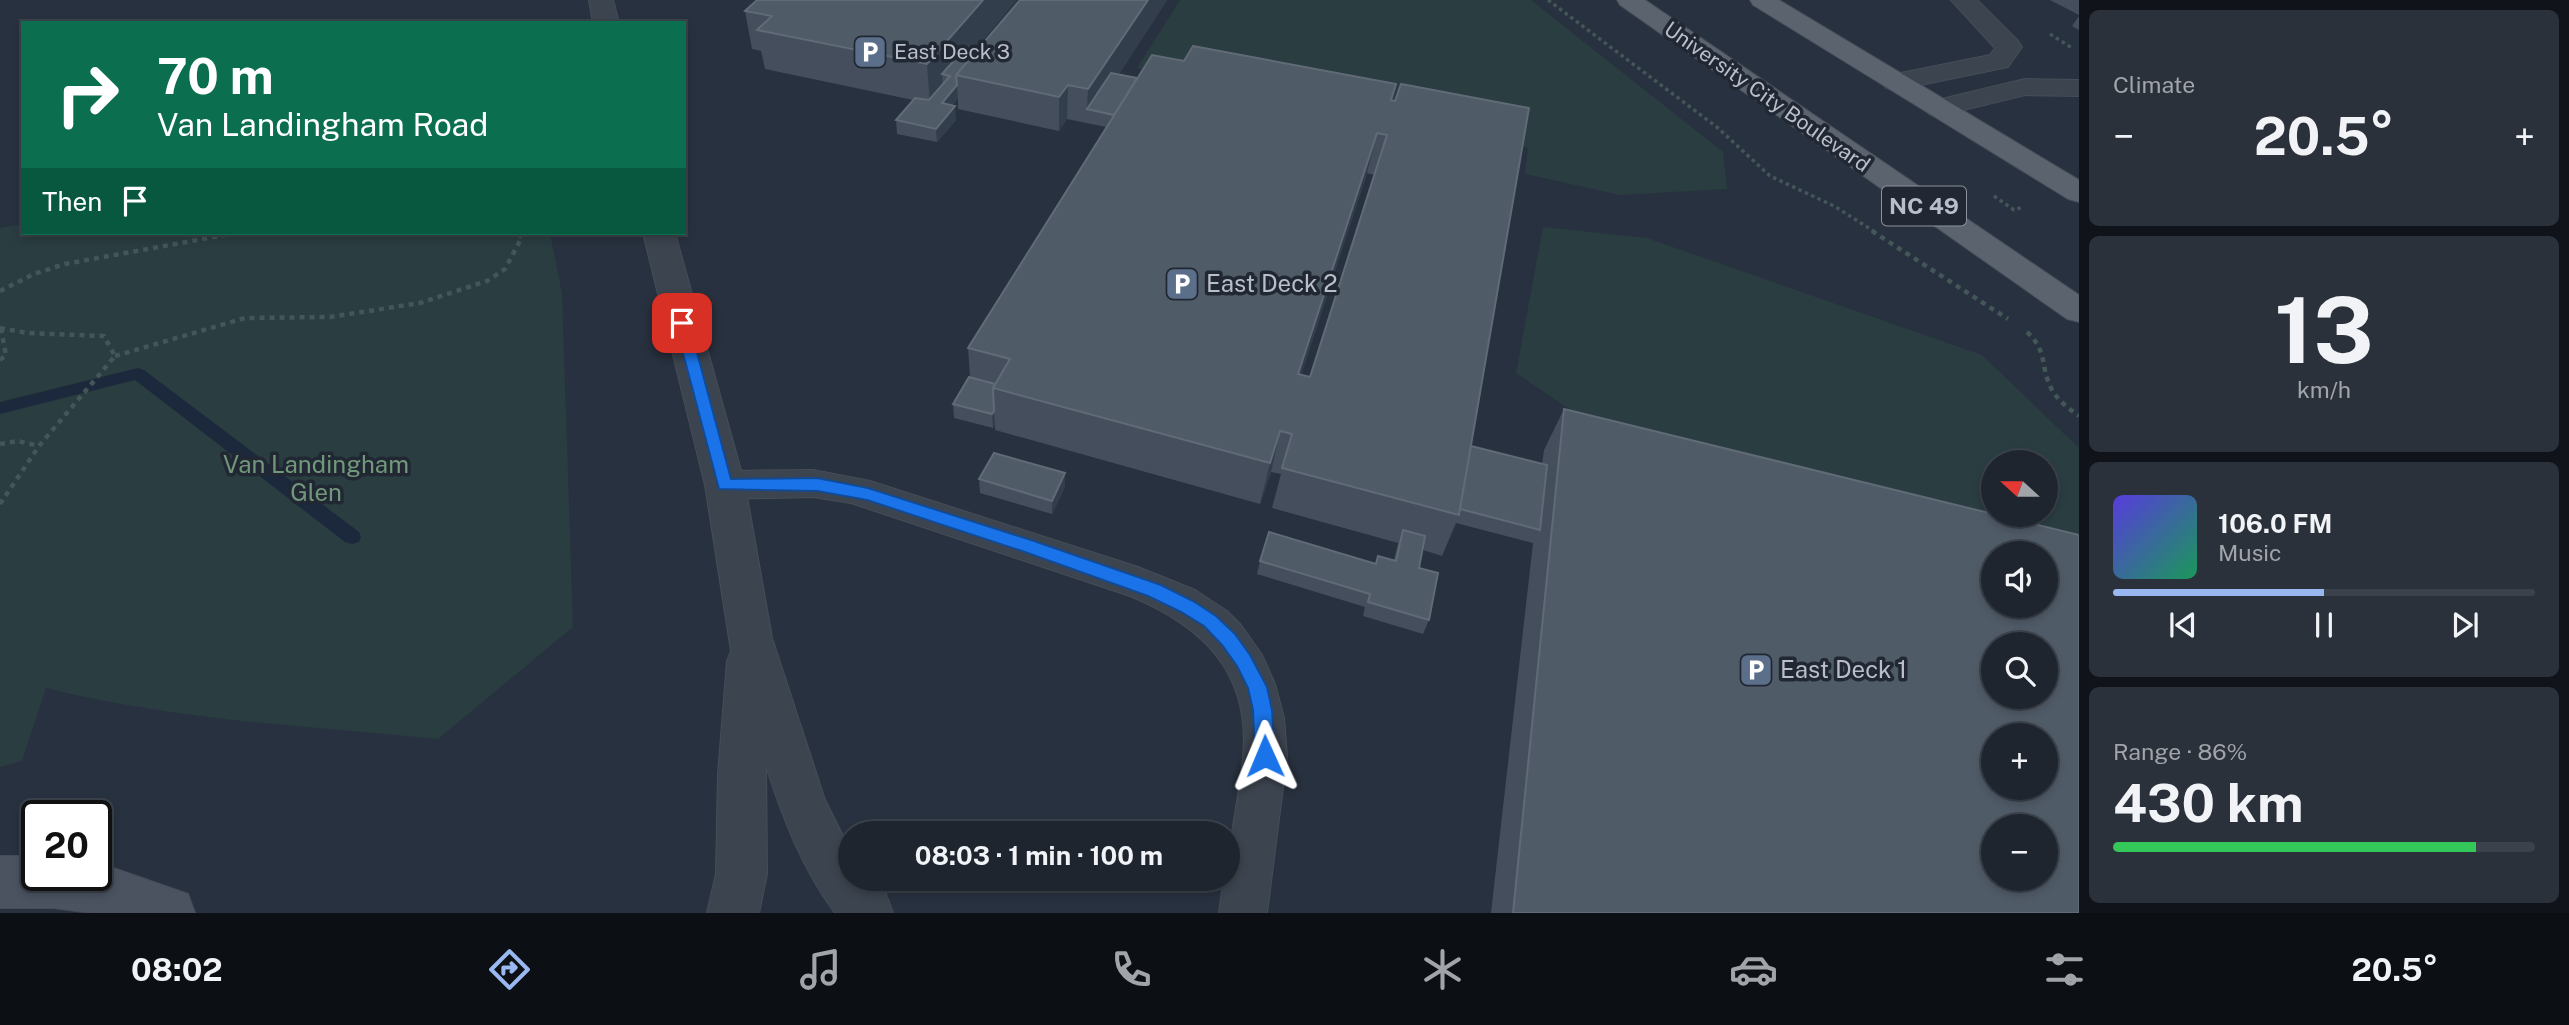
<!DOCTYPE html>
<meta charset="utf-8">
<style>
body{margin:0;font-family:"Public Sans",sans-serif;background:#2b313b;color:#f1f3f6;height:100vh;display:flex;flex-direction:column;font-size:26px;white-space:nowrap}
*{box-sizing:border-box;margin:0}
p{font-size:23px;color:#a1a5aa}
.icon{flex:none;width:38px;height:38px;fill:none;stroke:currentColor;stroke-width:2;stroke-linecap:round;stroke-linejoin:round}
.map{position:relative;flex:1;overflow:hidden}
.drawer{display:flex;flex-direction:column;gap:10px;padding:10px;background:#10141a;width:490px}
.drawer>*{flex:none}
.banner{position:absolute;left:21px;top:21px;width:665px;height:214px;border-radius:0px;box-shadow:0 4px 10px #0003,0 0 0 2px #3c424b;background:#0b6e4f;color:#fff;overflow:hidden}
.needle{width:46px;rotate:291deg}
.buttons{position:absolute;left:1981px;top:450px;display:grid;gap:14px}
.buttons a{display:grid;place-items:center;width:77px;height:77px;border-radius:50%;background:#1e252f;box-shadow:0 4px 10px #0003,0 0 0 2px #3c424b;font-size:35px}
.speed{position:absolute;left:21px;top:800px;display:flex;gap:14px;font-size:35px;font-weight:700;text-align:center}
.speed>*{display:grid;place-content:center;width:91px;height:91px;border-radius:50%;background:#1e252f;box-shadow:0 4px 10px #0003,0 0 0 2px #3c424b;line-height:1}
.speed .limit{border:4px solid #111;border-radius:10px;background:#fff;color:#111}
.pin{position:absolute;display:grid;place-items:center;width:60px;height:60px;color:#fff;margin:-30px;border-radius:14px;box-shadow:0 4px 10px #0006}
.me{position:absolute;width:77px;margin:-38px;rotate:359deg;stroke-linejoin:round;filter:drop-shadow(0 0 5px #0008)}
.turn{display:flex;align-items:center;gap:24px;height:147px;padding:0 21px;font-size:32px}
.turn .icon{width:91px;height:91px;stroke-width:2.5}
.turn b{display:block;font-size:49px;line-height:60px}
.then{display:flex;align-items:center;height:66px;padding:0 21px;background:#0003;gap:14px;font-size:26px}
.big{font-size:52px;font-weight:700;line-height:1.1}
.drawer .tile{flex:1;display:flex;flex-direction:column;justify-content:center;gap:10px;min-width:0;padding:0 24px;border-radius:10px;background:#2b313b}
.drawer .dial{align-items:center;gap:0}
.dial b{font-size:91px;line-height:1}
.song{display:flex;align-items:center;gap:21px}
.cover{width:84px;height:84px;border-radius:10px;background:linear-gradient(135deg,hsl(250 70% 55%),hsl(150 70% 35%))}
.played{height:7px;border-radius:4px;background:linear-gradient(90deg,#98b8ef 50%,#3c424b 50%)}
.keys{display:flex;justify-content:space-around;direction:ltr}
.heat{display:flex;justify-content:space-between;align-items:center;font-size:38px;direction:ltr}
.charge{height:10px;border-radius:5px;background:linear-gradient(90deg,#34c759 86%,#3c424b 0)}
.trip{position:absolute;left:838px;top:821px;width:402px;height:70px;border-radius:35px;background:#1e252f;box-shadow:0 4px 10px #0003,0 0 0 2px #3c424b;font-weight:700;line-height:70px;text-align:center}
.tab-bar{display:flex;height:112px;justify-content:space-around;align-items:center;background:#0c0f13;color:#a1a5aa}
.tab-bar .icon{width:49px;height:49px}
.tab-bar .current{color:#98b8ef}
.tab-bar b{font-size:32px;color:#f1f3f6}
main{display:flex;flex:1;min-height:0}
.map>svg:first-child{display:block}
</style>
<main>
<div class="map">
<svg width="2079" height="913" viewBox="0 0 2079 913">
<rect width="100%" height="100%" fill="#28313f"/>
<g fill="#2a3d40" fill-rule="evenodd">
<polygon points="1180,0 1531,0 1723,152 1727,189 1620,195 1525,174 1528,148 1137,68"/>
<path d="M 23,224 L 23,233 L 550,233 L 562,293 L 573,627 L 438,739 C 307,726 173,720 46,688 L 22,761 L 0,767 L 0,228 Z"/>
<path d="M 1543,227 L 1647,238 L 1982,355 L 2079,448 L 2079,579 L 2046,553 L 1993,553 L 1581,417 L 1516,373 ZM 1993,462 L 2046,462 L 2046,514 L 1993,514 Z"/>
</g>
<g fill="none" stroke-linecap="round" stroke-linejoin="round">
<polygon fill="#1c293c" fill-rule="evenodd" points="138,368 144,370 359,532 361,537 359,542 352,544 345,542 135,380 0,414 0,402"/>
<defs>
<path id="lane" d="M 813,470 L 870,481 L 1138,567 L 1195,590 L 1227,611 L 1241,625 L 1262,655 L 1275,684 L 1284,718 L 1287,756 L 1267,913 L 1219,913 L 1224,878 L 1228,878 C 1228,837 1240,798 1243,757 C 1251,673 1203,626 1130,596 L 851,503 L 813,497 L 725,499 L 712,495 L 707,485 L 712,475 L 725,471 Z"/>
<g id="street">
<polygon points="589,0 613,0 619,23 593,23"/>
<polygon points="1951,0 1977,0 2018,41 2022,47 2008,67 1896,90 1886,88 1882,82 1886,76 1990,55 1995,48"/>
<polygon points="2025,79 2079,80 2079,96 2025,95 1939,116 1929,114 1925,108 1929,102"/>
<path d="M 643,233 L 675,233 L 745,485 L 772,638 L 825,800 L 850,850 L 850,878 L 873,878 L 886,894 L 893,913 L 835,913 C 802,868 783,819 766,766 L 767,874 L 759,913 L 707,913 L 716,874 L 718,774 L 727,661 L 731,651 L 705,485 Z"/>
</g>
<polygon id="secondary" points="0,856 37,856 37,875 96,875 96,862 188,894 195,913 91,913 54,908 0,908"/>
<g id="primary">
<polygon points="1617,0 1645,0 2079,295 2079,322 2067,319 1620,5"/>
<polygon points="1750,0 1779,0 2079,180 2079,202 2068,199 1753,5"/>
</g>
</defs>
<use href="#lane" stroke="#464d58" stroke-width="2"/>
<use href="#street" stroke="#464d58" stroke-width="2"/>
<use href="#secondary" stroke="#464d58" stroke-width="2"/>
<use href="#primary" stroke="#464d58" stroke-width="2"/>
<g stroke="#435658" stroke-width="3.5" stroke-dasharray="3.5 3.5" stroke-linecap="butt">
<polyline points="1548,0 1718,128 1770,176 1834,206 1875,232"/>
<polyline points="2050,34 2072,48"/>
<polyline points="1994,196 2014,210 2023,207"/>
</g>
<g stroke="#435658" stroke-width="4.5" stroke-dasharray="5 5" stroke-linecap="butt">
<polyline points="1872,231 2008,319"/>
<polyline points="0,291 34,274 65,264 236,233"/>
<polyline points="0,328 27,333 104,336 115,356"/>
<path d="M 2027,332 C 2048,351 2040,366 2051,388 C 2057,400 2068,408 2079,416"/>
<polyline points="115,356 245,318 330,317 420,303 487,281 505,269 522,237 516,233"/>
<polyline points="0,360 6,355 1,329"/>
<polyline points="0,444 18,441 39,446"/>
<polyline points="0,504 39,446 115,356"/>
</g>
<use href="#lane" fill="#3c444f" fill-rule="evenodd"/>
<use href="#street" fill="#3c444f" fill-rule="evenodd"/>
<use href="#secondary" fill="#4b5361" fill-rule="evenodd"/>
<use href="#primary" fill="#5a636e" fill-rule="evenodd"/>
</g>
<g fill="#444e5c" fill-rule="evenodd">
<path d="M 1167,0 L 1119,74 L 1137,78 L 1392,100 L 1471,446 L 1542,464 L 1544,450 L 1564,409 L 2079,913 L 1491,913 L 1533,543 L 1456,523 L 1442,556 L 1423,550 L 1419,568 L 1429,620 L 1423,634 L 1363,616 L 1365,607 L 1257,574 L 1260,561 L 1375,563 L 1378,556 L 1394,560 L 1398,543 L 1272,508 L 1281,474 L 1271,472 L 1260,504 L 995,430 L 995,425 L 993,428 L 954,418 L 953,404 L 970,377 L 968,348 L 1106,127 L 1067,119 L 1059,131 L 958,109 L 958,98 L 952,106 L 956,120 L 937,142 L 897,134 L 896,120 L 913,100 L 765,69 L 761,51 L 752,49 L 745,11 L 978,49 ZM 1367,173 L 1374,175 L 1310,377 L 1301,375 Z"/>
<polygon points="2050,0 2079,0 2079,15"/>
<polygon points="2079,16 2079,30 2072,26"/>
<polygon points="1065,473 1065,487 1052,514 980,493 979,479"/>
</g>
<g fill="#333e4c">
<polygon points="983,0 1017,0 950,80 950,76 942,74 943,88 930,104 927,64"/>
<polygon points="1148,0 1167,0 1095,111 1087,109 1088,89"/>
<polygon points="957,85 958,98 943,117 942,103"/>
<polygon points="1068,85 1067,119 1059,131 1059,97"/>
<polygon points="955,106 956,120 937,142 936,129"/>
<polygon points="1377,133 1367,173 1288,416 1298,374"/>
<polygon points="994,411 995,425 993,428 992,414"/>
<polygon points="1280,431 1271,472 1260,504 1270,463"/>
<polygon points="1065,473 1065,487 1052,514 1052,501"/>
</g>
<g fill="#505b68" stroke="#616a77" stroke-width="2" fill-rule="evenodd">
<polygon points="757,0 983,0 927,64 757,30 772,16 745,11"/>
<polygon points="1020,0 1148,0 1088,89 1068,85 1059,97 956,75"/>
<path d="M 1193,46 L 1396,84 L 1391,100 L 1395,101 L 1401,84 L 1529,108 L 1459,515 L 1282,468 L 1292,434 L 1280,431 L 1270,463 L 993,388 L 1010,359 L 968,348 L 1152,55 L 1184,61 ZM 1377,133 L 1387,135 L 1310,377 L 1298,374 Z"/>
<polygon points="966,47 978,49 956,75 957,85 942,103 955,106 936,129 896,120 915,98 929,100 950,76 942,74"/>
<polygon points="1111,73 1137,78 1114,115 1087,109"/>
<polygon points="969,377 995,384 993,388 994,411 992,414 953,404"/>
<path d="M 1564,409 L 2079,535 L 2079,913 L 1513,913 ZM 1993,553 L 2046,553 L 2046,606 L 1993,606 ZM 1993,644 L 2046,644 L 2046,696 L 1993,696 ZM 1993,735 L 2046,735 L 2046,788 L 1993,788 ZM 1993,826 L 2046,826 L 2046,878 L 1993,878 Z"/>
<polygon points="1471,446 1547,465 1540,530 1460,509"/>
<polygon points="994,453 1065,473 1052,501 979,479"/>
<polygon points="1403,530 1425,536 1419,568 1438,573 1429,620 1368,602 1370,594 1260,561 1269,532 1376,564 1378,556 1396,561"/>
</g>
<polygon fill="#1a73e8" stroke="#114b97" stroke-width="2" points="682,318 689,323 731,479 817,478 868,488 1034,541 1161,585 1193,601 1216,616 1235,634 1250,655 1267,687 1272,710 1275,756 1272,762 1265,765 1258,762 1255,756 1253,710 1248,688 1237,666 1222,645 1204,626 1181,612 1148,596 1022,551 867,500 817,491 719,489 675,323"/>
<defs>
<symbol id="parking-square" viewBox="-11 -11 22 22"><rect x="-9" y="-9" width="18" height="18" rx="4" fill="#5c6f8a" stroke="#212834"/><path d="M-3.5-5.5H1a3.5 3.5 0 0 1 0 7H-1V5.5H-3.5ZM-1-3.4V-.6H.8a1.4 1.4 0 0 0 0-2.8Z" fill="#fff"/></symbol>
</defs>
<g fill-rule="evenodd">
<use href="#parking-square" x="851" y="33" width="38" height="38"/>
<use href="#parking-square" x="1163" y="265" width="38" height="38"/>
<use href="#parking-square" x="1737" y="651" width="38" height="38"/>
</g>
<g text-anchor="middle" stroke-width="7" stroke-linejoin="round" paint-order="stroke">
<g font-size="21" fill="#b9bfc9" stroke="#212834" text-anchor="start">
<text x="894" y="59">East Deck 3</text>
</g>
<g font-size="21" fill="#b9bfc9" stroke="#212834">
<text transform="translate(1767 97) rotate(35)" y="7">University City Boulevard</text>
</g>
<rect fill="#212834" stroke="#8b929c" stroke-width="2" x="1882" y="186.5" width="84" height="39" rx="5"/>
<g font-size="23" font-weight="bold" fill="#b9bfc9">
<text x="1924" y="214">NC 49</text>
</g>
<g font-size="24" fill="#b9bfc9" stroke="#212834" text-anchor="start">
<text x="1206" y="292">East Deck 2</text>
<text x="1780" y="678">East Deck 1</text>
</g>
<g font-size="24" fill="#72987b" stroke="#212834">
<text x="316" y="473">Van Landingham<tspan x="316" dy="28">Glen</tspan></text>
</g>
</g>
</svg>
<div class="buttons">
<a><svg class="needle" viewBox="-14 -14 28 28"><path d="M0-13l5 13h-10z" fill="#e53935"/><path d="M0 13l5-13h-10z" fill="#a1a5aa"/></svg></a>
<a><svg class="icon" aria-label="sound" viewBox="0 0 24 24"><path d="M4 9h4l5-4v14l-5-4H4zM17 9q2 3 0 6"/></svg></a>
<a><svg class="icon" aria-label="search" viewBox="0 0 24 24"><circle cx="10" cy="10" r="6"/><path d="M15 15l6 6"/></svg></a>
<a>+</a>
<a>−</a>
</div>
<div class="speed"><div class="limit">20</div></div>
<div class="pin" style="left:682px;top:323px;background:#d93025"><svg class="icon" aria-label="arrive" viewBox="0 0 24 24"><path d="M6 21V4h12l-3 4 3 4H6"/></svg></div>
<svg class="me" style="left:1265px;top:756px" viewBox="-20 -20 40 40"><path d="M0-17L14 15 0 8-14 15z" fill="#1a73e8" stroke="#fff" stroke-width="4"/></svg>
<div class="trip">08:03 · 1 min · 100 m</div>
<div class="banner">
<div class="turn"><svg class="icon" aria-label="right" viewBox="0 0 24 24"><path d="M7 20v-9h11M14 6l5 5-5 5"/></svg><div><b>70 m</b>Van Landingham Road</div></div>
<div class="then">Then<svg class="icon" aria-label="arrive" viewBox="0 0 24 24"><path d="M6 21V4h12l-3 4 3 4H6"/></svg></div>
</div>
</div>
<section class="drawer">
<div class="tile"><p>Climate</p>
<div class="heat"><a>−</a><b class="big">20.5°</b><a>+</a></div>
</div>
<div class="tile dial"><b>13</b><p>km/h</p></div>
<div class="tile">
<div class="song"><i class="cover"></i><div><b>106.0 FM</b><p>Music</p></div></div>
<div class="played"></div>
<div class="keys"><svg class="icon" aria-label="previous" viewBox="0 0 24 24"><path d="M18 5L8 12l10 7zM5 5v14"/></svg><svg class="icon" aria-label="pause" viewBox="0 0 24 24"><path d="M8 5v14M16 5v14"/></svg><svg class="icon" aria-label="next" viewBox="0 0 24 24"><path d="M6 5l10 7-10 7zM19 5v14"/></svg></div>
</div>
<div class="tile"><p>Range · 86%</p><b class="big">430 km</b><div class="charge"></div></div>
</section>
</main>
<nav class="tab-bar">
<b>08:02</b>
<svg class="icon current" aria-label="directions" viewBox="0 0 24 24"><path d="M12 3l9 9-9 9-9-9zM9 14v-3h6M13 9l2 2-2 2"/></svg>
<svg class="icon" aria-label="music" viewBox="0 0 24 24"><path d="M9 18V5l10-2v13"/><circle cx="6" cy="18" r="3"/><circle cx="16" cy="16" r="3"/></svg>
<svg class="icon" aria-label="phone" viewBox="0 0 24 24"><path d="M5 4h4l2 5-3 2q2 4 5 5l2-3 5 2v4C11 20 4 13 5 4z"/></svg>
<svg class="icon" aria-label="climate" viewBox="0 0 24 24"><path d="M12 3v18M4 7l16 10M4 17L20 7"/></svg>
<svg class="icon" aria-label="car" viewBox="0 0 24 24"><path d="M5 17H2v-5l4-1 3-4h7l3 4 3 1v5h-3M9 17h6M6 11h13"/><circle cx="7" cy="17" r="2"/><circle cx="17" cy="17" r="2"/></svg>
<svg class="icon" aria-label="filters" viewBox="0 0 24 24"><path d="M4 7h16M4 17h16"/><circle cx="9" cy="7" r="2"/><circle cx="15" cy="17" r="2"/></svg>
<b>20.5°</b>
</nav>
